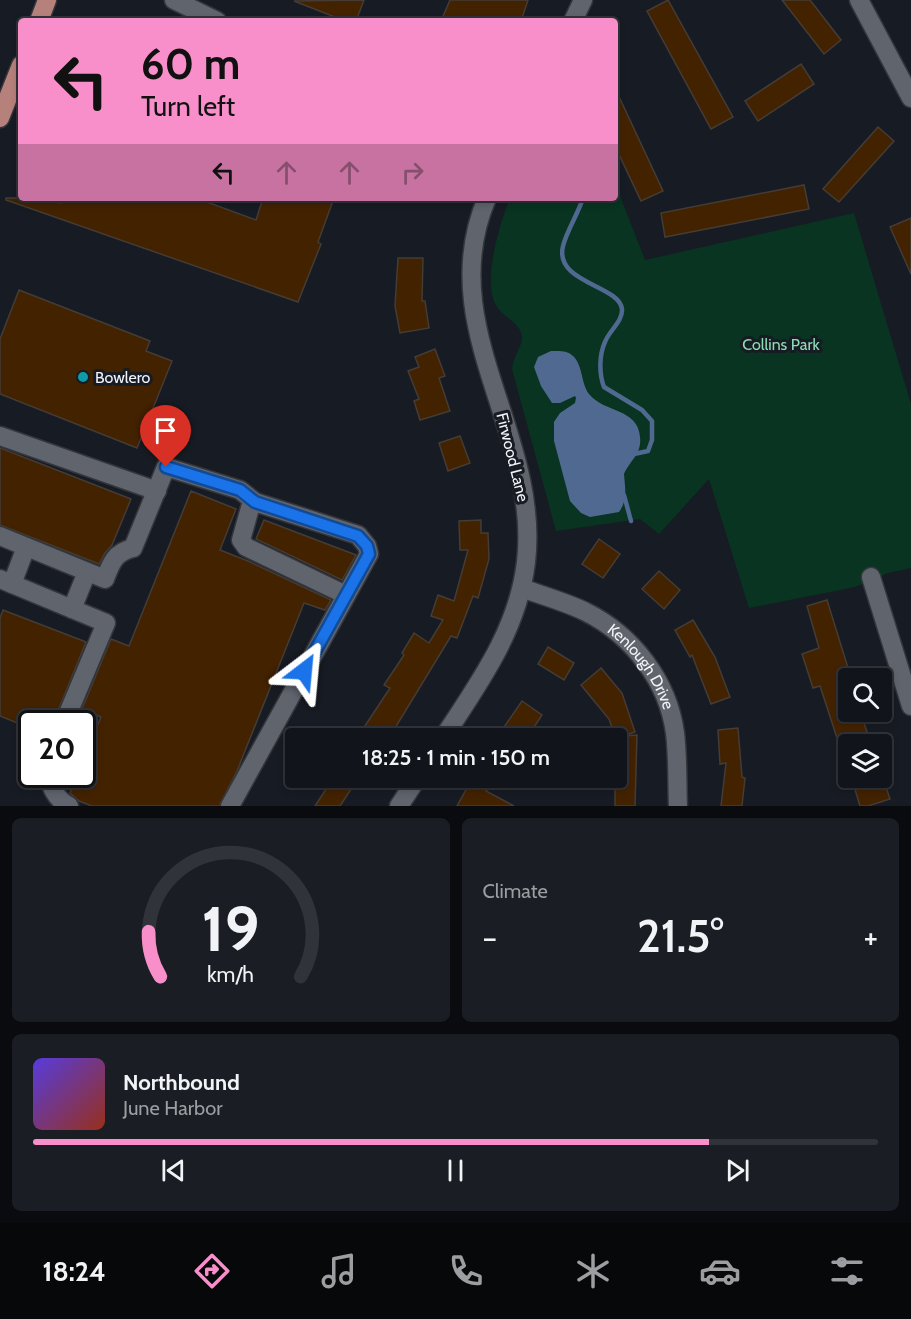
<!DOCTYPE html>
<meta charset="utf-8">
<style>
body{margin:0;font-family:Cabin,sans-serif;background:#1a1d23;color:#f1f3f6;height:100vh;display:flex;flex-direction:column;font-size:22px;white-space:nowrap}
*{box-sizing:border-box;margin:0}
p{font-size:20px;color:#9c9ea2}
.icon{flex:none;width:33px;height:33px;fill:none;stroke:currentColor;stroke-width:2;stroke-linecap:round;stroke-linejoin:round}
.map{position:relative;height:806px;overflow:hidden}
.panel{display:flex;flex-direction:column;gap:12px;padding:12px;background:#090b0e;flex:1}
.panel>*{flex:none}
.top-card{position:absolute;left:18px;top:18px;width:600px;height:183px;border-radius:6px;box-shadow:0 3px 9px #0003,0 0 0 2px #303339;background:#f98fca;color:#111;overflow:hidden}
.controls{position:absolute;left:838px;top:668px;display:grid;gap:12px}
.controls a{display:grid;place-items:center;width:54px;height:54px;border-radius:6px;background:#11141a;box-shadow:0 3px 9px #0003,0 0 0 2px #303339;font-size:30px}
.speed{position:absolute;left:18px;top:710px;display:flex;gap:12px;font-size:30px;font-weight:700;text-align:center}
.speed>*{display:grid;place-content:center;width:78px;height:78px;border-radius:50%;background:#11141a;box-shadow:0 3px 9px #0003,0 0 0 2px #303339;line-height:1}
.speed .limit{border:3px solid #111;border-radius:9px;background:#fff;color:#111}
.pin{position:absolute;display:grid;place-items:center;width:51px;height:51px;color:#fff;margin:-62px -26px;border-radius:50% 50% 50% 0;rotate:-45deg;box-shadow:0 0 6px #0007}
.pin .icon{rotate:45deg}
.me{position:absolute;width:66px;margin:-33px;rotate:29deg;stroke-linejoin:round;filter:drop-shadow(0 0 4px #0008)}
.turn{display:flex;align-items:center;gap:21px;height:126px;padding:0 24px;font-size:27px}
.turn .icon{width:78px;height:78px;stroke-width:2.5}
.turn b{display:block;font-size:42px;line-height:51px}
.lanes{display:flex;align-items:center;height:57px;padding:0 24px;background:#0003;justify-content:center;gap:30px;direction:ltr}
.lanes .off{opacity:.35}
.big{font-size:45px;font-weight:600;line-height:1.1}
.panel .widget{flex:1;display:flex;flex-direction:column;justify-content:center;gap:9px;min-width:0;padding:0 21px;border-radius:9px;background:#1a1d23}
.panel .dial{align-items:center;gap:0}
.dial svg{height:156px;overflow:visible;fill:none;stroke:#303339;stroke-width:7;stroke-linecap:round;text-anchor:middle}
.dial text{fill:#f1f3f6;stroke:none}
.song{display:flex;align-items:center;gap:18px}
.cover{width:72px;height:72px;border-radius:9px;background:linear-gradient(135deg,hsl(250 70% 55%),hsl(10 70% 35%))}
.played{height:6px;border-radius:3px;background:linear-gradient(90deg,#f98fca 80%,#303339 80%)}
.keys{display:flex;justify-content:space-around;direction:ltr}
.heat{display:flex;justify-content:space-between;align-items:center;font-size:33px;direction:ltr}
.panel .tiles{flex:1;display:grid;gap:12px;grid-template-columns:1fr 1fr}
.widget:last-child{grid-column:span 2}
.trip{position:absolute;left:285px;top:728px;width:342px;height:60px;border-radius:6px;background:#11141a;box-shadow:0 3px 9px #0003,0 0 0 2px #303339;font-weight:600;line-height:60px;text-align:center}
.tabs{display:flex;height:96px;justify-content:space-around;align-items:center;background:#07080a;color:#9c9ea2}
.tabs .icon{width:42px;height:42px}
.tabs .selected{color:#f98fca}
.tabs b{font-size:27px;color:#f1f3f6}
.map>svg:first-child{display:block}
</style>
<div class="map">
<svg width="911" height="806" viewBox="0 0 911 806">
<rect width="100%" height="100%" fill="#171b23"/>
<path fill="#083421" d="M 615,183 L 645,260 L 854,213 L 911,404 L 911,568 L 888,573 L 855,587 L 749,608 L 709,479 L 659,534 L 640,519 L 556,531 L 512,369 C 513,357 521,348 522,339 C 523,324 504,318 497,307 C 481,283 500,223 510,198 L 615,198 Z"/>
<path fill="#506991" d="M 551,351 C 559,351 567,350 573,356 C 583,365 581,384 589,394 C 604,413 638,408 640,437 C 642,454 630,460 624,474 C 625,488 628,500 619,512 L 590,517 L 581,513 L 570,501 L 554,441 L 554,422 L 560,413 L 575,403 L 576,398 L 575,396 L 560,403 L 552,403 L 541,386 L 534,367 L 538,357 Z"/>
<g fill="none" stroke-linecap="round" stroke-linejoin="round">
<g stroke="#506991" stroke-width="4.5">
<path d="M 583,198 C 578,214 567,230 563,246 C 554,283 619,285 622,309 C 623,321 609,331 605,342 C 599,355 599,374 604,387 L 642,410 L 652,421 L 652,440 L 648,451 L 634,454"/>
<polyline points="624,495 631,521"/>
</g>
</g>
<g fill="#432200" stroke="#443c35" stroke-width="1.5">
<polygon points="364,0 356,21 345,21 294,1"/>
<polygon points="450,0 528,0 521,21 441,21"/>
<polygon points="668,0 733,117 711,129 647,11"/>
<polygon points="782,0 810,0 841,40 824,54"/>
<polygon points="801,64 814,84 758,121 745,101"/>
<polygon points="615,88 663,191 641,201 615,146"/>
<polygon points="878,127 894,141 839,202 823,189"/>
<polygon points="804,185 809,209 665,237 661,213"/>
<polygon points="6,198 46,198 60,203 61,198 196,198 256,220 263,198 334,198 318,242 321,244 298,302 6,200"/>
<polygon points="911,218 911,274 890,227"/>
<polygon points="398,258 423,258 422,301 425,301 429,328 400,333 395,306"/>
<polygon points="19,290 150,341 146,351 172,361 137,448 0,394 0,339"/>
<polygon points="435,349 445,376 439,378 450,411 420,420 414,401 419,399 408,371 419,367 415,357"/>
<polygon points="460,436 470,463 448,471 439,443"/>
<polygon points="0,448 131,499 112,545 105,553 99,564 0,525"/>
<polygon points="191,491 236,509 220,550 248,561 331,600 325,610 304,603 237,771 219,806 92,806 79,801 70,793 78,774 82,774 82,763 101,717 82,709 111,639 129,646"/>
<polygon points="264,520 356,555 342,580 256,539"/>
<polygon points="481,520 481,533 488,533 489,559 478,598 473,596 457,638 451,636 389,738 357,738 390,688 384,685 404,655 402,653 414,633 429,643 443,620 431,616 438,595 454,601 468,550 460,550 459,521"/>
<polygon points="599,539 620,554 603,578 582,564"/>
<polygon points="659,571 680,590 664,609 642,589"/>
<polygon points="827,600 849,671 849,711 860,711 871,744 839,744 820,686 813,688 802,654 819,648 807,606"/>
<polygon points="3,610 86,642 53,723 32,723 32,729 0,716 0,618"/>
<polygon points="693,620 715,657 730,697 711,704 692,655 690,657 675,630"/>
<polygon points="548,647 574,663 564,680 538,664"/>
<polygon points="601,668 622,693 635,732 623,736 637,735 635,806 615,806 615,789 610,789 610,777 616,777 616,756 622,756 609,719 581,685"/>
<polygon points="522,701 542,715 527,738 514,738 502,730"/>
<polygon points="738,728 742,777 745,778 742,806 721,806 726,763 720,764 718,730"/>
<polygon points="882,775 890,799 868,806 860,806 853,783 882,777"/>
<polygon points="334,777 359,777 340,806 315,806"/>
<polygon points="473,777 495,777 486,791 514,806 457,806"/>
</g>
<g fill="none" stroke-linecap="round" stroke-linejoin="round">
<defs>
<g id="minor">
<polyline points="174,0 217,21"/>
<polyline points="859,0 911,98"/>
<polyline points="573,21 583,0"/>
<polyline points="0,436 157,491"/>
<path d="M 0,536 L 105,579 C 111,563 115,552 133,548 L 166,467 L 240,490 L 255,502"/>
<polyline points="871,577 911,706"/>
<polyline points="0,579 106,623 64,723"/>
<polyline points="12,584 26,547"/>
<path id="s1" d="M 522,588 C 543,596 566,602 586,612 C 632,635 668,681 675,733 C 678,757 677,782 678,806"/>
<polyline points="72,609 87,572"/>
<path d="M 443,738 C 479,683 518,630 526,562 C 541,433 432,326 487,198"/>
<path d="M 48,774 C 51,788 56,799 69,806"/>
<polyline points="230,806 369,554 367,546 358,535 255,502 250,508 241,540 246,547 346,595"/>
<polyline points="399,806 418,777"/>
</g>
<g id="major">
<polyline points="39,21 47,0"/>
<polyline points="0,118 21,65"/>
</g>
</defs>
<use href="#minor" stroke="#34363c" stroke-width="21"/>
<use href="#major" stroke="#34363c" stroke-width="21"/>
<use href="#minor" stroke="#5f646d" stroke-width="18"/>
<use href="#major" stroke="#b7817b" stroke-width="18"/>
</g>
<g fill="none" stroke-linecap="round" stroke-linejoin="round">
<defs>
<polyline id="route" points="166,467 240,490 255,502 358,536 367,546 369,554 304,671"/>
</defs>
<use href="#route" stroke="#114b97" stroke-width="15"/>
<use href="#route" stroke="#1a73e8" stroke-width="10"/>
</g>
<circle fill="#0f9aa8" stroke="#171b23" stroke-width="2" cx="83" cy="377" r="6"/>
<g text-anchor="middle" stroke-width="6" stroke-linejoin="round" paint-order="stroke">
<g font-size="16" fill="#8cddb3" stroke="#171b23">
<text x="781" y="350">Collins Park</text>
</g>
<g font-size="16" fill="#f2f4fa" stroke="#171b23" text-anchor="start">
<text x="95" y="383">Bowlero</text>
</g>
<g font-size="16" fill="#f2f4fa" stroke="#171b23">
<text transform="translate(513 457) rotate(76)" y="6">Firwood Lane</text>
<text dy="6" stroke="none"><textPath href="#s1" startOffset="148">Kenlough Drive</textPath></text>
</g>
</g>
</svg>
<div class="controls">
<a><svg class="icon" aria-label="search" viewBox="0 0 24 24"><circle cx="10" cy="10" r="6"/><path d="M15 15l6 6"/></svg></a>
<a><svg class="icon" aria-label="layers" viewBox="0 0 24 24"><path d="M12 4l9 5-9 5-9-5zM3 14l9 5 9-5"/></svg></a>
</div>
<div class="speed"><div class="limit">20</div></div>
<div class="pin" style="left:166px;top:467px;background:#d93025"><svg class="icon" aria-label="arrive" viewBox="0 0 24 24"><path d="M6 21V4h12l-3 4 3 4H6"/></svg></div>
<svg class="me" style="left:304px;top:671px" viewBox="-20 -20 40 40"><path d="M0-17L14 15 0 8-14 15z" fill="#1a73e8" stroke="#fff" stroke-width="4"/></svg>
<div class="trip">18:25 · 1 min · 150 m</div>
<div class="top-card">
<div class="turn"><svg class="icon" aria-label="left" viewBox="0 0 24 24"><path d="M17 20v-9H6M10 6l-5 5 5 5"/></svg><div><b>60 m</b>Turn left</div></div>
<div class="lanes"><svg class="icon" aria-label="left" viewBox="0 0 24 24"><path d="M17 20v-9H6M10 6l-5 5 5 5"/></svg><svg class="icon off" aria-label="ahead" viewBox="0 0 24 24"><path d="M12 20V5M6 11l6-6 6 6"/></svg><svg class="icon off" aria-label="ahead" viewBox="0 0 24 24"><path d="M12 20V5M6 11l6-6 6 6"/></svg><svg class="icon off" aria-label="right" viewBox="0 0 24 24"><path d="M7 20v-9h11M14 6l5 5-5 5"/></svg></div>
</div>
</div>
<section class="panel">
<div class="tiles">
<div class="widget dial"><svg viewBox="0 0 100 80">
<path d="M14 69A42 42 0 1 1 86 69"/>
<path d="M14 69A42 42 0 0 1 8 46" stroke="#f98fca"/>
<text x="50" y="56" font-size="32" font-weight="700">19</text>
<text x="50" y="72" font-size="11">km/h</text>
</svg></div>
<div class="widget"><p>Climate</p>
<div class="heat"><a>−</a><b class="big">21.5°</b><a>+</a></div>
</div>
<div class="widget">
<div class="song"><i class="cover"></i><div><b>Northbound</b><p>June Harbor</p></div></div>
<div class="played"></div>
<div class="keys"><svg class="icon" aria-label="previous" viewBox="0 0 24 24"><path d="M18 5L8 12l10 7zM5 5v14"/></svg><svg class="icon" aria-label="pause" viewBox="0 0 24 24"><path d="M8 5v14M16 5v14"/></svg><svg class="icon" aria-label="next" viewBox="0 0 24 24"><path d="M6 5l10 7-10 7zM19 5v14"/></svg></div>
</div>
</div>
</section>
<nav class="tabs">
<b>18:24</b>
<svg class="icon selected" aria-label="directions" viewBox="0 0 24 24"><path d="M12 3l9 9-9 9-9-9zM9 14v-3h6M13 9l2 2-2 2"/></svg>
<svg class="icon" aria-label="music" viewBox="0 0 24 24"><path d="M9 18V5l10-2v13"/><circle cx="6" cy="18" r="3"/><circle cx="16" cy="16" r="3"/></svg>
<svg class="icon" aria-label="phone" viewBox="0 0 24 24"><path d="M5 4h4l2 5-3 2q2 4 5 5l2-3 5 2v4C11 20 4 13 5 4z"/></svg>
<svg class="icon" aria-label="climate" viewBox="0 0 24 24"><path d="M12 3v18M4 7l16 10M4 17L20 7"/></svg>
<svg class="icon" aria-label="car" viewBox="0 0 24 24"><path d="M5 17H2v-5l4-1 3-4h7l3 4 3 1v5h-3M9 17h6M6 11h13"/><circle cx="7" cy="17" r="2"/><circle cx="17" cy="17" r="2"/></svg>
<svg class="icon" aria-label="filters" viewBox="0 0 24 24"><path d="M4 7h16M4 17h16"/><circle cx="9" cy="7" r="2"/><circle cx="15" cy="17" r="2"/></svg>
</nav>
